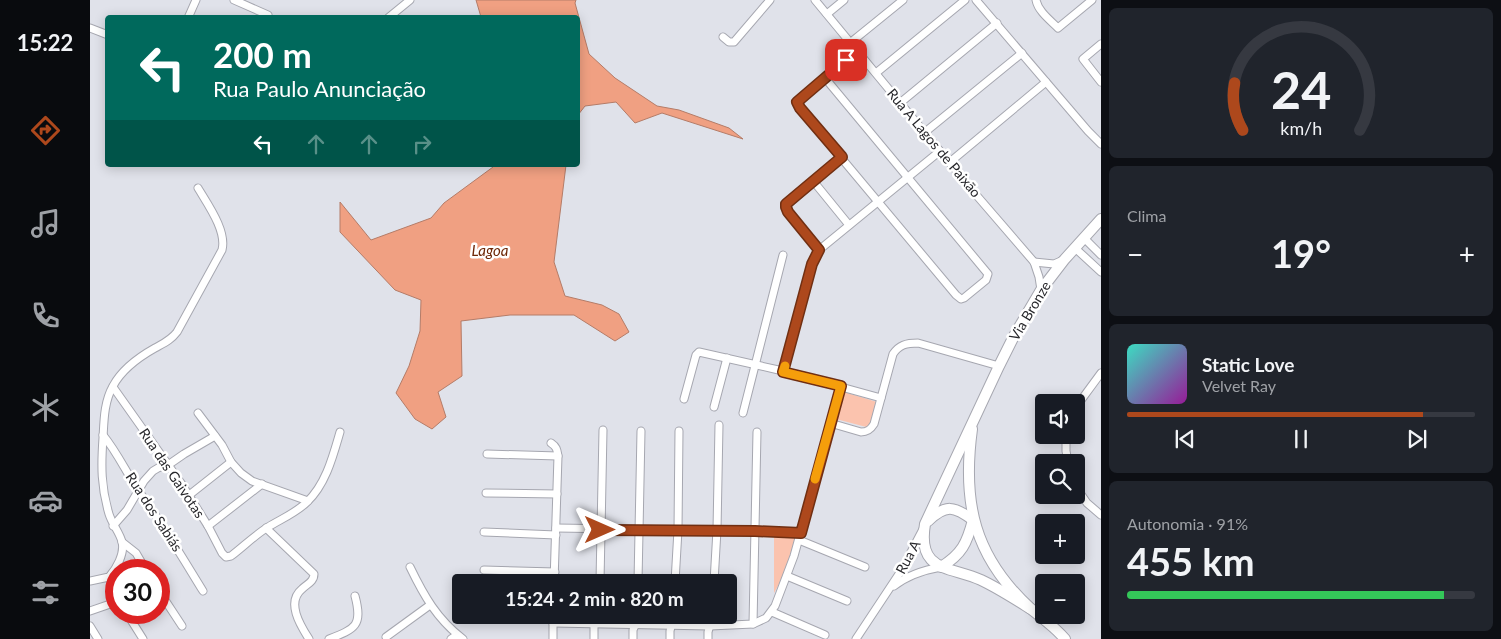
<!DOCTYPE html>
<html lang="pt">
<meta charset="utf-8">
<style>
body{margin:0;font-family:Lato,sans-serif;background:#20242c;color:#f1f3f6;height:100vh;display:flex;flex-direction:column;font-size:19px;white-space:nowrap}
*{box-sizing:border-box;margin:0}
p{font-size:16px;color:#9ea1a6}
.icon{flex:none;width:28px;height:28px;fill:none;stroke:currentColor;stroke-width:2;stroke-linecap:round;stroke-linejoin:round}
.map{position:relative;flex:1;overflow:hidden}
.details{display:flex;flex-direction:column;gap:8px;padding:8px;background:#0d0f14;width:400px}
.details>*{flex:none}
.guide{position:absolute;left:15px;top:15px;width:475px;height:152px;border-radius:5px;box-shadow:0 2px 12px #0003;background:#00695c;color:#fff;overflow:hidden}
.fabs{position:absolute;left:945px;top:394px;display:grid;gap:10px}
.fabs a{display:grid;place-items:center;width:50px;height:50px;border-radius:5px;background:#171b24;box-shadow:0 2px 12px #0003;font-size:25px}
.speed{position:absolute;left:15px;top:559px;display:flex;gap:10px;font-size:25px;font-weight:700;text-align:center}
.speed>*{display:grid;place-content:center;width:65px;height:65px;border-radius:50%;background:#171b24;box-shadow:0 2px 12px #0003;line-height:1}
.speed .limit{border:8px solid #d22;background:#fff;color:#111}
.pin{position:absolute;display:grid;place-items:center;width:42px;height:42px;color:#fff;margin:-21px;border-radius:10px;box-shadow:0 2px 8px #0006}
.me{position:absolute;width:55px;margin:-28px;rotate:90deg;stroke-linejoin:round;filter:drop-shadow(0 0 4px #0008)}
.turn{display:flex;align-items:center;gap:18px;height:105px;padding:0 25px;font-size:22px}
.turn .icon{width:65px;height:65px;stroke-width:2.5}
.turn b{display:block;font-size:35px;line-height:42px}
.lanes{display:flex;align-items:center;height:48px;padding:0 25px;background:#0003;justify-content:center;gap:25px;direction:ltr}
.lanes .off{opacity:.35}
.big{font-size:38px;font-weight:700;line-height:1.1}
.details .tile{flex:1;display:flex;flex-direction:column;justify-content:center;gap:8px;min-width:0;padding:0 18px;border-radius:8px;background:#20242c}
.details .dial{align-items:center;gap:0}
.dial svg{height:130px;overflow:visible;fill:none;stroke:#363941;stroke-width:7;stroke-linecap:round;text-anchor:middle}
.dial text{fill:#f1f3f6;stroke:none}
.song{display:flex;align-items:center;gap:15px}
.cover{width:60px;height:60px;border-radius:8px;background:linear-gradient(135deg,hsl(170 70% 55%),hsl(300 70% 35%))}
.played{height:5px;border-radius:2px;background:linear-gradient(90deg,#ad481c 85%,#363941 85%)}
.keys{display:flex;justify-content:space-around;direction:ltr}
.heat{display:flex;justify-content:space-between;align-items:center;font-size:28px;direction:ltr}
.charge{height:8px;border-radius:4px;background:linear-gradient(90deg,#34c759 91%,#363941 0)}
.trip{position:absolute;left:362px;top:574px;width:285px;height:50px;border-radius:5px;background:#171b24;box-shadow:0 2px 12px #0003;font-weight:700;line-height:50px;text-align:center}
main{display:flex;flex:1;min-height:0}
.menu{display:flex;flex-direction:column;width:90px;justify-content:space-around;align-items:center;background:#090b0e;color:#9ea1a6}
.menu .icon{width:35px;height:35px}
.menu .active{color:#ad481c}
.menu b{font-size:22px;color:#f1f3f6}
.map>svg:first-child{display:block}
</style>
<main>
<nav class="menu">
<b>15:22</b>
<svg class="icon active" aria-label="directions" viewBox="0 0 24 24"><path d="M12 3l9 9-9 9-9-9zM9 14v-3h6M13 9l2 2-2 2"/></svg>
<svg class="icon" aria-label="music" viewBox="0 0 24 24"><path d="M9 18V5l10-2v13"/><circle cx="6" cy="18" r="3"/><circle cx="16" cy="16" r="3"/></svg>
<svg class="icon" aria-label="phone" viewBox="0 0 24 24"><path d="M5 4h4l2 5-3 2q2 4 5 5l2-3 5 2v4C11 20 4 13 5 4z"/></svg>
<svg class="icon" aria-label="climate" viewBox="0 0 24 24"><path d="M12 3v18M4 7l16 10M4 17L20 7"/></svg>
<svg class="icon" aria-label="car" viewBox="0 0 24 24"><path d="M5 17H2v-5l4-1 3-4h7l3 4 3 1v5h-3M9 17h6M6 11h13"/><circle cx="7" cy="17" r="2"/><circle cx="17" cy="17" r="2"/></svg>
<svg class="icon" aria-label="filters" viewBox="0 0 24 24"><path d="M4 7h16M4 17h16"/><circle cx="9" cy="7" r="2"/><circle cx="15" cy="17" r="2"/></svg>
</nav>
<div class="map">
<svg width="1011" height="639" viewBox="0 0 1011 639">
<rect width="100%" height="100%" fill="#e0e2ea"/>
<g fill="#fbc3ae">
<polygon points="754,392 787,402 780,428 746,419"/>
<polygon points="684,534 706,535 694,575 684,593"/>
</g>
<g fill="#f0a082" stroke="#b47c68">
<polygon points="386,0 486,0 485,3 499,54 525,78 567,106 589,110 639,128 653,139 572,113 545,123 526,102 495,106 488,115 488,18 391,17"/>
<polygon points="404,165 476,165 464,262 475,296 512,305 529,314 539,332 525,341 484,315 420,315 371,321 372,376 348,392 356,417 342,429 325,419 306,393 319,366 330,331 331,300 305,290 250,232 250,202 281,240 341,218 354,203 403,167"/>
</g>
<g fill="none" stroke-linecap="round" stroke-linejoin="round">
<defs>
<g id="street">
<polyline points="144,0 178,15"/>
<polyline points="725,0 888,197 944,262 949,277 951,290"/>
<polyline points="886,0 998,131 1011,144"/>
<path d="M 946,0 C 948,11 960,20 968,28 L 1002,0"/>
<polyline points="737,14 754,0"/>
<polyline points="98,18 106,0"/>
<polyline points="298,18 320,0"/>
<polyline points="0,28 18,35"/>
<polyline points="633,37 639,42 644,42 680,0"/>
<polyline points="760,43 813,0"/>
<polyline points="1011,44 993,59 1011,82"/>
<polyline points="786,73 875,0"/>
<polyline points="735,78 898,274 896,280 874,298 871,299 866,295 707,105 708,101 710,99 767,51"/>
<polyline points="810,103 907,23"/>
<polyline points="834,133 932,53"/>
<polyline points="860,162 956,82"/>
<polyline points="724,182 759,225"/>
<polyline points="994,238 1011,255"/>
<polyline points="985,248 1011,272"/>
<polyline points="729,250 698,212 696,206 752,157"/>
<polyline points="944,262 964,264 973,260"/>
<polyline points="693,371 722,264 729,250 850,151"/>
<path d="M 23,387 L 91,483 L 118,526 L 132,553 L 136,557 L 141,556 C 153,547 165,535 178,527 C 191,519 206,513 217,502 C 236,484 243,456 250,432"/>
<polyline points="594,399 606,355 609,352 693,371 791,398"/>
<polyline points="624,407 637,358"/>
<polyline points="986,407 1011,373"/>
<polyline points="108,413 132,445 141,462 151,473 162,481 218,501"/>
<polyline points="653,413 693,255"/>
<path d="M 740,423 L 771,432 C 778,432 781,429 784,424 L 803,354 C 809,345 816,343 828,343 L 909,366"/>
<path d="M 13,435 C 27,452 36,472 48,490 C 72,523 92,557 113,591"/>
<polyline points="976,435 976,451 978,462"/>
<path d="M 461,443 C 467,447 467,450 468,456 L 464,582"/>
<polyline points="397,454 468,456"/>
<polyline points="986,487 997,503 1011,515"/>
<polyline points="396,493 467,494"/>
<polyline points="98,496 141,462"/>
<polyline points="23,526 37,510 54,481 63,471 68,468 81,463 94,454 125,436"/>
<polyline points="118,526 172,484"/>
<path d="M 176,528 L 224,574 C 224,582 217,584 212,589 C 196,602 210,625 219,639"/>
<polyline points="466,528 665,531 711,533"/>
<polyline points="394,532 466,535"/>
<polyline points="709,540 775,567"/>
<polyline points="32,542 46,553 56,570"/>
<path d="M 320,567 C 334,596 347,619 373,639"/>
<polyline points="394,570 465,572"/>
<polyline points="697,576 757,601"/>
<polyline points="19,577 26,596"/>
<path d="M 0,581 L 19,577 C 26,569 35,554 32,542 C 30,533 22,524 19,514 C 11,487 11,466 13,438 C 14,420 14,402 23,386 C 32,369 49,357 65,348 C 74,343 81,340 87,332 L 132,250 C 137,231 118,205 108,188"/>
<polyline points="510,582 513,430"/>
<polyline points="548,582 551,431"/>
<polyline points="585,582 588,530 589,431"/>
<polyline points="624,582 627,530 629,425"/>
<path d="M 804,586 C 818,575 834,570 851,567"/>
<polyline points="69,591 92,626"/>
<polyline points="0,611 26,602"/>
<polyline points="36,612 53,639"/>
<polyline points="682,612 735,635"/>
<polyline points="463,623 620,626 663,624 676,618 685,606 704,556 751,386"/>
<polyline points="663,624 667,432"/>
<polyline points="0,626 8,639"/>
<polyline points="296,637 340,605"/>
<path d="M 239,639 C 265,629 273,626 265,596"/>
<polyline points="361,639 367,635"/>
<polyline points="463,639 463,615"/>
<polyline points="504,639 504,624"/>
<polyline points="543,639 543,630 548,619 548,615"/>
<polyline points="580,639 580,631 584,615"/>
<polyline points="618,639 618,632 623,615"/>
<polyline points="766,639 811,571 833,529"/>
</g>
<g id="secondary">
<path d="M 882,429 C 872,503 884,557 941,609 C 953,619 965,627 975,639"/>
<path d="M 838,521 C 856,504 864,506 883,520 C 877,543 872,554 851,567"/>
<path d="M 941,609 C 925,599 908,588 891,580 C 859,566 827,572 835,524 L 909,366 L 924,336 L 951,290 L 974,260 L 1011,219"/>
</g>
</defs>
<use href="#street" stroke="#a6a7b0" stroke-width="9"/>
<use href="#secondary" stroke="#a6a7b0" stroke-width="12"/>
<use href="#street" stroke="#fff" stroke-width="7"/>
<use href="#secondary" stroke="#fff" stroke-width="10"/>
</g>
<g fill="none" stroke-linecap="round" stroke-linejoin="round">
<defs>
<polyline id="route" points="510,530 665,531 711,533 751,386 693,372 722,264 729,250 698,212 696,207 696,204 752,157 710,108 707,102 756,60"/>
</defs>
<use href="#route" stroke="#702f12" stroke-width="12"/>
<use href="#route" stroke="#ad481c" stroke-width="9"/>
<polyline stroke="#f59e0b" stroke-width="9" points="695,366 693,372 751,386 725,479"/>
</g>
<g text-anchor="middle" stroke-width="5" stroke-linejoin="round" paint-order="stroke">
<g font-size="14" fill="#28282c" stroke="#fff">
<text transform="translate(844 143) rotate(50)" y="5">Rua A Lagos de Paixão</text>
<text transform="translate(940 311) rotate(-59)" y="5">Via Bronze</text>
<text transform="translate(82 473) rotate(56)" y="5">Rua das Gaivotas</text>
<text transform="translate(64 512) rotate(57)" y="5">Rua dos Sabiás</text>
<text transform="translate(818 557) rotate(-62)" y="5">Rua A</text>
</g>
<g font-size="15" font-style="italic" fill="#6d2707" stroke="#fff">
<text x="400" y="256">Lagoa</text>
</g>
</g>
</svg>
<div class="fabs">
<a><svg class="icon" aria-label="sound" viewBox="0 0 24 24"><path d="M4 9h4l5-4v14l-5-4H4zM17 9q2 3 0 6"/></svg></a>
<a><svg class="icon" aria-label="search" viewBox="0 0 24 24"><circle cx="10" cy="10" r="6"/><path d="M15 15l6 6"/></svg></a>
<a>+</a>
<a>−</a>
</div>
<div class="speed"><div class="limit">30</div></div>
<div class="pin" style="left:756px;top:60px;background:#d93025"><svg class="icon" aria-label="arrive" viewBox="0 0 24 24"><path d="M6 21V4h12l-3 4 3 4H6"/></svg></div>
<svg class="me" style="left:510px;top:530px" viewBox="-20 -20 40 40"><path d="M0-17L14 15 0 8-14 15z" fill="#ad481c" stroke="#fff" stroke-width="4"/></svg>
<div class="trip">15:24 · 2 min · 820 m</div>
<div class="guide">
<div class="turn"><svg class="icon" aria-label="left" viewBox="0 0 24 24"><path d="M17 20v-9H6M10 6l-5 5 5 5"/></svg><div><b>200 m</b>Rua Paulo Anunciação</div></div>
<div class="lanes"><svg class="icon" aria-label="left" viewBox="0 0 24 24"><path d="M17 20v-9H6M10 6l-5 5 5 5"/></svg><svg class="icon off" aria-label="ahead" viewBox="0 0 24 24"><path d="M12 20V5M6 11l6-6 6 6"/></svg><svg class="icon off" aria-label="ahead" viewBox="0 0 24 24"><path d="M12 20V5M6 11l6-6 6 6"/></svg><svg class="icon off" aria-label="right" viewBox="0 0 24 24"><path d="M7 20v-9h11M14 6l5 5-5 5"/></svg></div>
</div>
</div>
<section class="details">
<div class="tile dial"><svg viewBox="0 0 100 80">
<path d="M14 69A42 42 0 1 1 86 69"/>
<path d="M14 69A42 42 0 0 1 9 40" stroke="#ad481c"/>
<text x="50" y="56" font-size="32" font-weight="700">24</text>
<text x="50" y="72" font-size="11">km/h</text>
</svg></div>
<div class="tile"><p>Clima</p>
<div class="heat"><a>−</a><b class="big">19°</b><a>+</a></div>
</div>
<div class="tile">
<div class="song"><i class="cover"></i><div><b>Static Love</b><p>Velvet Ray</p></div></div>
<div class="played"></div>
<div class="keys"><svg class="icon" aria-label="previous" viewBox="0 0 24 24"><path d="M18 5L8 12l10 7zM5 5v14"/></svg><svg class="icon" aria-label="pause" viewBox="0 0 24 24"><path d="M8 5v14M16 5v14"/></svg><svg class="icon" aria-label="next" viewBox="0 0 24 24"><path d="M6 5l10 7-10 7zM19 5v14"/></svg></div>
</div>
<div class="tile"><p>Autonomia · 91%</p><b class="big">455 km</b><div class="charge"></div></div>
</section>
</main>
